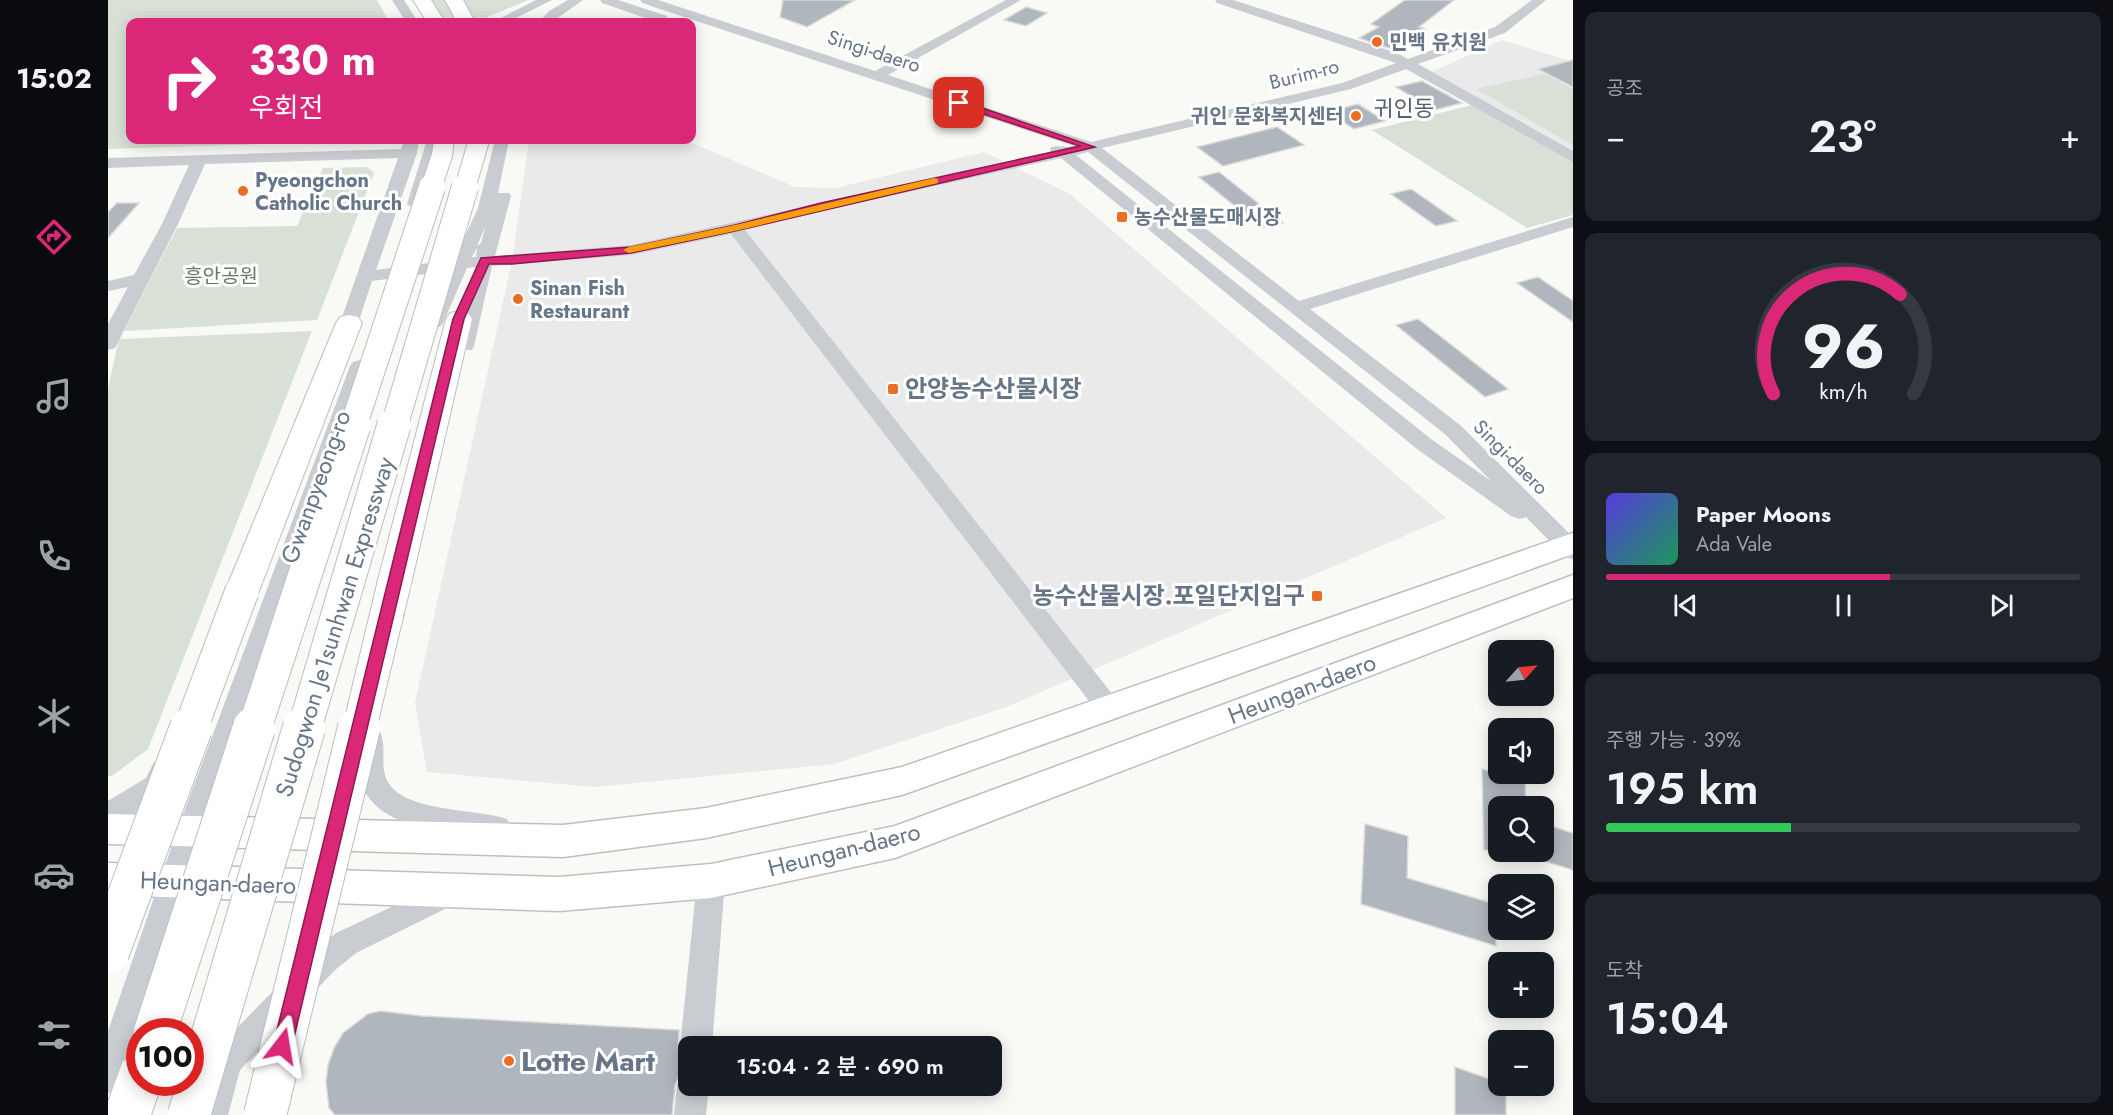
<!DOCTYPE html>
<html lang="ko">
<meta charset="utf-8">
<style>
body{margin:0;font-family:Jost,"Noto Sans KR",sans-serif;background:#20242c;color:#f1f3f6;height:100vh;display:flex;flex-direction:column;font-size:22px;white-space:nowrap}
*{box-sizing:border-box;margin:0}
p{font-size:20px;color:#9ea1a6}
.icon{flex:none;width:33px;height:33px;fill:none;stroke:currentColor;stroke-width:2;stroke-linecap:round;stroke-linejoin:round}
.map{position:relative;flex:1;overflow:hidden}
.details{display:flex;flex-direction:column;gap:12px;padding:12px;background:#0d0f14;width:540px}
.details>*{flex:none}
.hud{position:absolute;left:18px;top:18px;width:570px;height:126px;border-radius:12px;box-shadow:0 3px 15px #0003;background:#db2777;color:#fff;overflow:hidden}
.needle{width:39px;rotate:63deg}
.buttons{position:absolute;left:1380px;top:640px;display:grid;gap:12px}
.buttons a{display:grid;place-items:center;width:66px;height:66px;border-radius:12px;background:#171b24;box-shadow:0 3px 15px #0003;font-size:30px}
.speed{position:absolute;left:18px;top:1018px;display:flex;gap:12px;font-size:30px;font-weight:700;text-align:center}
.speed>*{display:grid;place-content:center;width:78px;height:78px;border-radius:50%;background:#171b24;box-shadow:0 3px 15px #0003;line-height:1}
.speed .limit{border:9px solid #d22;background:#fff;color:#111}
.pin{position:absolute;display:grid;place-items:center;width:51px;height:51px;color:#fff;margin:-26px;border-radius:12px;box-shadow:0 3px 9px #0006}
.me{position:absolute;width:66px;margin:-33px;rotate:14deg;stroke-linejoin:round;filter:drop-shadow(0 0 4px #0008)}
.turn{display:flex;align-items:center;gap:21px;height:126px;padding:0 24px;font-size:27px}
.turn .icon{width:78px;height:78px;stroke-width:2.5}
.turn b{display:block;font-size:42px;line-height:51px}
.big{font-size:45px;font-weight:600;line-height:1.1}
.details .tile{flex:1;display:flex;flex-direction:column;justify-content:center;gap:9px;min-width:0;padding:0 21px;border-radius:12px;background:#20242c}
.details .dial{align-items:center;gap:0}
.dial svg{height:156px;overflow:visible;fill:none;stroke:#363941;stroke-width:7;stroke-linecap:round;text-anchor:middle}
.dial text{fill:#f1f3f6;stroke:none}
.song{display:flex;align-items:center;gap:18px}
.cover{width:72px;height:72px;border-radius:9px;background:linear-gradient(135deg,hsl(250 70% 55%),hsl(150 70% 35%))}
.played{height:6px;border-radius:3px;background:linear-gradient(90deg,#db2777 60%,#363941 60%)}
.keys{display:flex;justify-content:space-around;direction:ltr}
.heat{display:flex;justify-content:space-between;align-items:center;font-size:33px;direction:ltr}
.charge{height:9px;border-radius:4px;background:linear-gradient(90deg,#34c759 39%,#363941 0)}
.trip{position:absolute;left:570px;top:1036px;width:324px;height:60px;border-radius:12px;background:#171b24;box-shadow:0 3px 15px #0003;font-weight:600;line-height:60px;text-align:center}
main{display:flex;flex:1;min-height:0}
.tab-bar{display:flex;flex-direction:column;width:108px;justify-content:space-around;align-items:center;background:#090b0e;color:#9ea1a6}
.tab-bar .icon{width:42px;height:42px}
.tab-bar .current{color:#db2777}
.tab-bar b{font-size:27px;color:#f1f3f6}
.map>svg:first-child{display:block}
</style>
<main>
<nav class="tab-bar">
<b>15:02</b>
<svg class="icon current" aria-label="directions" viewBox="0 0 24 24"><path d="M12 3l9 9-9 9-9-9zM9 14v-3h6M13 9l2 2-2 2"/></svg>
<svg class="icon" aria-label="music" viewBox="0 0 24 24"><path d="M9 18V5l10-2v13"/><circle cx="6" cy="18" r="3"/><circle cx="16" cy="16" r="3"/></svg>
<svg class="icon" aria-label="phone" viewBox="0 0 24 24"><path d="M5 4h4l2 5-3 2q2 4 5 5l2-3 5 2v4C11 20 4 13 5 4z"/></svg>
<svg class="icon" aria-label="climate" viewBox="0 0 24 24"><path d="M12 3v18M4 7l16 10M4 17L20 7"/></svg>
<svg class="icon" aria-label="car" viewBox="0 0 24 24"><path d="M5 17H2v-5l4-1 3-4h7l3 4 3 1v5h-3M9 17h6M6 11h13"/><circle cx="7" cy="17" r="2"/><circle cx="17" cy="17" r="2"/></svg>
<svg class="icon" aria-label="filters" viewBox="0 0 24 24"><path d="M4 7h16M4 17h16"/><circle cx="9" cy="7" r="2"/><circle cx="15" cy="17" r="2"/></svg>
</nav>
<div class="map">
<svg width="1465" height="1115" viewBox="0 0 1465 1115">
<rect width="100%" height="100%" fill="#f9f9f6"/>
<g fill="#e9eae9">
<polygon points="1394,40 1465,62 1465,152 1324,72"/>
<polygon points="421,140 577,140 687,187 728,188 876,152 962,194 1338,518 898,707 726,764 486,787 319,772 307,703 404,261"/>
</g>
<g fill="#d9e1d7">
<polygon points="0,0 269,0 281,22 22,22 22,140 280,140 0,149"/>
<polygon points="315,0 420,0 368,22 327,22"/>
<polygon points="1436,74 1465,89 1465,145 1368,89"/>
<polygon points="1368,104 1465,160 1465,215 1419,228 1264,130"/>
<polygon points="259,167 266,173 209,320 16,331 69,228 189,226 215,168"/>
<polygon points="204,331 40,749 4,776 0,776 0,388 11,339"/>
</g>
<g fill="#afb6bd" stroke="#dadbd8" stroke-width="1.5">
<polygon points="675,0 747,0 699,27 672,17"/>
<polygon points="1297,0 1346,0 1311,27 1317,29 1284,49 1251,38 1271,27 1263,24"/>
<polygon points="918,7 939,13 918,26 896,20"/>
<polygon points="1465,60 1465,87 1430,69"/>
<polygon points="1314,81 1354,103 1326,110 1288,87"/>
<polygon points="1250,104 1277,121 1246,129 1219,112"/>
<polygon points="1169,127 1196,145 1115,166 1089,147"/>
<polygon points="1111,172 1175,223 1154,228 1091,177"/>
<polygon points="1303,189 1349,221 1328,226 1283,194"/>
<polygon points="9,203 31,203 0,238 0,212"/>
<polygon points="1430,277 1465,301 1465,322 1409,283"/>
<polygon points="1310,319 1400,389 1377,397 1288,325"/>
<polygon points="1374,769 1417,781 1418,807 1390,807 1390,850 1376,850"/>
<polygon points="1257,824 1300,836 1299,878 1387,904 1388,946 1253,904"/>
<polygon points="1436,824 1465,833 1465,870 1436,861"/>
<polygon points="272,1011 314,1016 571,1030 570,1048 575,1059 580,1062 579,1070 572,1074 567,1085 564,1115 227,1115 221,1108 218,1082 220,1065 226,1048 235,1033 260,1014"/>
<polygon points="1347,1067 1390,1082 1390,1086 1398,1086 1398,1115 1347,1115"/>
</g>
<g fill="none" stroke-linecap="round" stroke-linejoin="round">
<defs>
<g id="major">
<polygon points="1465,533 1465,554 794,795 598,838 455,857 0,844 0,814 455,825 598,808 794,767"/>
<polygon points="1465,575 1465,598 787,858 603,898 451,911 0,895 0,863 451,877 603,864 787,826"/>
</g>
<g id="highway">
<polygon points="305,0 323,0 337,22 319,22"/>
<polygon points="337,0 355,0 367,22 349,22"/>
<polygon points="351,311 360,313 364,319 303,584 298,593 286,597 274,593 269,584 338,319 342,313"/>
<polygon points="241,315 250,317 254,323 151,591 146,600 134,604 122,600 117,591 228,323 232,317"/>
<polygon points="32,1055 32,1083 54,1083 43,1115 0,1115 0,1102 15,1061"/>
</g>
</defs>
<use href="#major" stroke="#bcbfc4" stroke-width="3"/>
<use href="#highway" stroke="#bbbec2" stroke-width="2"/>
<g fill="#c9ccd0" fill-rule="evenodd">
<polygon points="284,0 296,0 310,22 298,22"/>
<polygon points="428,0 444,0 400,22 385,22"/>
<polygon points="460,0 475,0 444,22 431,22 441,11"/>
<polygon points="492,0 510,0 559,16 560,19 555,22 549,22 494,3"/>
<path d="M 532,0 L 550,0 L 767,71 L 898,0 L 913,0 L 780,75 L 983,142 L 1234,83 L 1288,63 L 1109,3 L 1107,0 L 1125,0 L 1289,53 L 1300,59 L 1387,27 L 1424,0 L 1438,0 L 1397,33 L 1310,64 L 1465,151 L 1465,162 L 1298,69 L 1243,89 L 994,148 L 1191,301 L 1465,217 L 1465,227 L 1202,309 L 1352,425 L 1465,537 L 1465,559 L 1457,557 L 1418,517 L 1411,519 L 1403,516 L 1309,449 L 953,158 L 714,211 L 637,230 L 1009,700 L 1013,707 L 1009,714 L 1000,717 L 991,714 L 623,234 L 523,255 L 384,266 L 366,346 L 364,350 L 350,350 L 348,346 L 367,267 L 359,268 L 335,323 L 332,327 L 320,327 L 317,323 L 341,271 L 264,281 L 250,323 L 236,347 L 222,347 L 220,343 L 232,323 L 290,158 L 97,164 L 70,224 L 9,344 L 7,348 L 0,350 L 0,324 L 20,287 L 0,291 L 0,281 L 26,275 L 54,224 L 81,165 L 0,168 L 0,158 L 293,149 L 297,140 L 311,140 L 309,153 L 268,270 L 346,260 L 370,208 L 387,140 L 401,140 L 390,193 L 401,193 L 403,196 L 387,256 L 523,245 L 942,152 L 943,147 C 951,145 957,148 966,146 L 534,3 ZM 980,152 L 1338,435 L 1383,481 L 1323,439 L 968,155 ZM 378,225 L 373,243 L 369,246 ZM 369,248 L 368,257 L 364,257 Z"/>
<polygon points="319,140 333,140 315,204 307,209 299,204"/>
<polygon points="252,360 259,362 262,366 97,831 16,1077 11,1088 0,1093 0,1031 69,831 242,366 245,362"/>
<path d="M 263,729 L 272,732 C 279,746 272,763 278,778 C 291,813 368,808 399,819 L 403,828 L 399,837 C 383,842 365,837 349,834 C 306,826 257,820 249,768 C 248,756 248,744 254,732 Z"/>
<polygon points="55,759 64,762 68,770 56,794 10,824 0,828 0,801 38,778 46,762"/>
<polygon points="603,868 613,872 617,881 604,1047 580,1047 580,1060 577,1058 572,1047 589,881 593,872"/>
<polygon points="341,880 351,884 355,893 351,902 248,953 227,970 132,1070 120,1115 88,1115 113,1031 124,1026 129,1028 205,950 228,933"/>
<polygon points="580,1072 580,1086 601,1086 598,1115 566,1115 569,1086 574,1075"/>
</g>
<use href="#major" fill="#fff" fill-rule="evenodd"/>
<use href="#highway" fill="#fff" fill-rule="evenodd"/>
<defs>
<g id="highway-bridge-far3">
<polyline points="323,188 334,155 336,140"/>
<polyline points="357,188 371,140"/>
</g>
<g id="highway-bridge-far2">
<polyline points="245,427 324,187"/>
<polyline points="286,427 357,187"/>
</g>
<g id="highway-bridge-far1">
<polyline points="82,730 134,591"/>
<polyline points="146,730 246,425"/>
<polyline points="196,730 286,425"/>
<polyline points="251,730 286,584"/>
</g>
<g id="highway-bridge">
<polyline points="0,952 83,728"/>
<polyline points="47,1032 146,728"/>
<polyline points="81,1115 196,728"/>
<polyline points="157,1115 251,728"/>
</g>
</defs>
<use href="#highway-bridge-far3" stroke="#bbbec2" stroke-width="22" stroke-linecap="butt"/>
<use href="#highway-bridge-far2" stroke="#bbbec2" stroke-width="28" stroke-linecap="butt"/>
<use href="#highway-bridge-far1" stroke="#bbbec2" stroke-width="35" stroke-linecap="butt"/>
<use href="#highway-bridge" stroke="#bbbec2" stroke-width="44" stroke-linecap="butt"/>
<use href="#highway-bridge-far3" stroke="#fff" stroke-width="20"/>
<use href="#highway-bridge-far2" stroke="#fff" stroke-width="26"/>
<use href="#highway-bridge-far1" stroke="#fff" stroke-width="33"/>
<use href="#highway-bridge" stroke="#fff" stroke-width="42"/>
</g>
<polygon fill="#db2777" stroke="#8e194d" stroke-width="1.5" points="848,101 854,101 987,147 627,231 523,253 404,264 381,264 356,319 184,1046 181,1053 174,1055 167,1053 165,1046 345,319 373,258 523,247 627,225 713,203 972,146 848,105"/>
<polygon fill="#f59e0b" points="826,178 830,179 830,183 627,231 521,253 515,250 521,247 627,225"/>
<g fill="#eb6c24" stroke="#fff" stroke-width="2">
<circle cx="1269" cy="42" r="6"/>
<circle cx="1248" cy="116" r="6"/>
<circle cx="135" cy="191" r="6"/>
<rect x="1008" y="211" width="12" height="12" rx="3"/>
<circle cx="410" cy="299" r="6"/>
<rect x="779" y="383" width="12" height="12" rx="3"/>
<rect x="1203" y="590" width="12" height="12" rx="3"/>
<circle cx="401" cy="1061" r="6"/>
</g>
<g text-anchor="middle" stroke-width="6" stroke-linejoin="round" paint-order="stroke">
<g font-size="20" font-weight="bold" fill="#677589" stroke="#fff" text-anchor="start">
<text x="1281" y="49">민백 유치원</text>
<text x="1236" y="123" text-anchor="end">귀인 문화복지센터</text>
<text x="147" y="187">Pyeongchon<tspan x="147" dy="23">Catholic Church</tspan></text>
<text x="1026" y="224">농수산물도매시장</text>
<text x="422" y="295">Sinan Fish<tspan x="422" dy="23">Restaurant</tspan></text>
</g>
<g font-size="20" fill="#677589" stroke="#fff">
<text transform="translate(766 51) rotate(18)" y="7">Singi-daero</text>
<text transform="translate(1196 74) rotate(-14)" y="7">Burim-ro</text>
<text transform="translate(1403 457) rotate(45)" y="7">Singi-daero</text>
</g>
<g font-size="20" fill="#647a62" stroke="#fff">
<text x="113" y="283">흥안공원</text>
</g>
<g font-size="22" fill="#555f6d" stroke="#fff">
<text x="1296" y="116">귀인동</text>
</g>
<g font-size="24" font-weight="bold" fill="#677589" stroke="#fff" text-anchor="start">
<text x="797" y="397">안양농수산물시장</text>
<text x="1197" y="604" text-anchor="end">농수산물시장.포일단지입구</text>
</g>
<g font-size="24" fill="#677589" stroke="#fff">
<text transform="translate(208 487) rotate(-70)" y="8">Gwanpyeong-ro</text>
<text transform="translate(227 627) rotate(-73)" y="8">Sudogwon Je1sunhwan Expressway</text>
<text transform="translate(1194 689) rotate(-21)" y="8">Heungan-daero</text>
<text transform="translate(736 850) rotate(-14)" y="8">Heungan-daero</text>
<text transform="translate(110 883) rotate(2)" y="8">Heungan-daero</text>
</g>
<g font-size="28" font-weight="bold" fill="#677589" stroke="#fff" text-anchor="start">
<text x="413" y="1071">Lotte Mart</text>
</g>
</g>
</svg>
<div class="buttons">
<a><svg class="needle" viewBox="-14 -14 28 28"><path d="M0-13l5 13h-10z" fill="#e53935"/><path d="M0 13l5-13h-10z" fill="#9ea1a6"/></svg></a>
<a><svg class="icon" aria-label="sound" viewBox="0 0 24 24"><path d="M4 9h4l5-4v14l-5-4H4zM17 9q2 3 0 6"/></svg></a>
<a><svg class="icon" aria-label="search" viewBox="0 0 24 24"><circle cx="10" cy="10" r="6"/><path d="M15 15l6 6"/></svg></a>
<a><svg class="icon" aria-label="layers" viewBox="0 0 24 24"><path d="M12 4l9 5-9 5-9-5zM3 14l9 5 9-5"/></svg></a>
<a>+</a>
<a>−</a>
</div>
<div class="speed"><div class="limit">100</div></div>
<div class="pin" style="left:851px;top:103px;background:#d93025"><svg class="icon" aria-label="arrive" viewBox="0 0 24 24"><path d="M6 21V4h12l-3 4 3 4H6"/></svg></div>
<svg class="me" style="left:174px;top:1046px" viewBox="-20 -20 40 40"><path d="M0-17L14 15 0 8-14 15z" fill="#db2777" stroke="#fff" stroke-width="4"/></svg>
<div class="trip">15:04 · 2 분 · 690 m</div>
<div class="hud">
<div class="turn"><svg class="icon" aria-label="right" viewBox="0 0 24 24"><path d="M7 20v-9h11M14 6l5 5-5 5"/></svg><div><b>330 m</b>우회전</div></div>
</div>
</div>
<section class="details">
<div class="tile"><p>공조</p>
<div class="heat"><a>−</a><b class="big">23°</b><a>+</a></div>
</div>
<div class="tile dial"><svg viewBox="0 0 100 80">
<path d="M14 69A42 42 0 1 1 86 69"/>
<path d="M14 69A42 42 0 0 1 79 18" stroke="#db2777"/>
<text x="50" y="56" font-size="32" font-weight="700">96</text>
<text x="50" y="72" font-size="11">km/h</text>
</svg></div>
<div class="tile">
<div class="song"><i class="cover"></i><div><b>Paper Moons</b><p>Ada Vale</p></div></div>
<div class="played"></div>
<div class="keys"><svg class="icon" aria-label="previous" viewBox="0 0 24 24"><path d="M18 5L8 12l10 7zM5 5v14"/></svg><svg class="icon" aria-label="pause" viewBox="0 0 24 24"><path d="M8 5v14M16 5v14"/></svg><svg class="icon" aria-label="next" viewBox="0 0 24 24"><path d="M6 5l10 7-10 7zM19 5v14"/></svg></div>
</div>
<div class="tile"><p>주행 가능 · 39%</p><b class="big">195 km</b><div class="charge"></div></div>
<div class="tile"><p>도착</p><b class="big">15:04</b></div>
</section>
</main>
